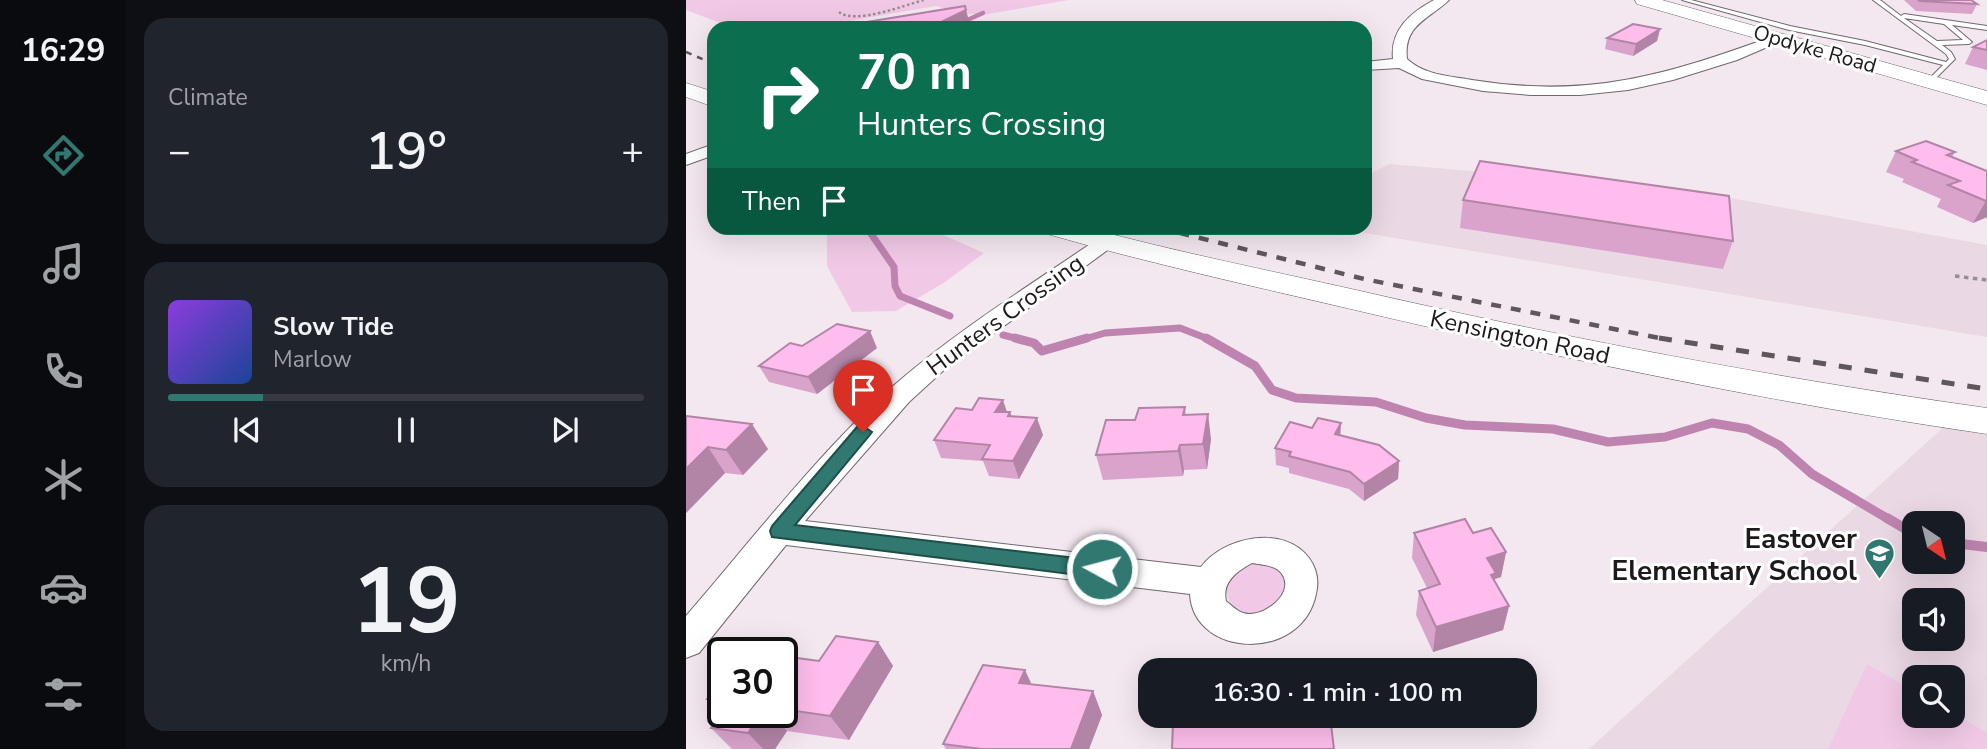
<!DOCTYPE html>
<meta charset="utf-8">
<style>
body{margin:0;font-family:"Nunito Sans",sans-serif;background:#20242c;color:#f1f3f6;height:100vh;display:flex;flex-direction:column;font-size:26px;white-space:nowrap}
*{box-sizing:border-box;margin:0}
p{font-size:23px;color:#9ea1a6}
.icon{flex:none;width:38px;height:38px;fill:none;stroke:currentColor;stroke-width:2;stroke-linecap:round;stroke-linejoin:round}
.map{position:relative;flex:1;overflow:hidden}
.drawer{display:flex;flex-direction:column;gap:18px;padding:18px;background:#0d0f14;width:560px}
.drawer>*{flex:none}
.banner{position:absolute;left:21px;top:21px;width:665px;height:214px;border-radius:21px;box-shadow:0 7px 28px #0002;background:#0b6e4f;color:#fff;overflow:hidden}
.needle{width:46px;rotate:145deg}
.controls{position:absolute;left:1216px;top:511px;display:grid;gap:14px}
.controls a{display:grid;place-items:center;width:63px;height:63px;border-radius:14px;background:#171b24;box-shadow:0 7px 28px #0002;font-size:35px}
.speed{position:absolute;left:21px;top:637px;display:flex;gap:14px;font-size:35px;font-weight:700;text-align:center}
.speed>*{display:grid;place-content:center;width:91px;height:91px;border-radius:50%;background:#171b24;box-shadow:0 7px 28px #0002;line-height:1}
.speed .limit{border:4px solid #111;border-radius:10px;background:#fff;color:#111}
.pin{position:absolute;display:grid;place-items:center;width:60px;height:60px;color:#fff;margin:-72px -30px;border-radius:50% 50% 50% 0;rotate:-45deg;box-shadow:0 0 7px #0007}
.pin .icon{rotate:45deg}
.me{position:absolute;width:77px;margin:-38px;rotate:277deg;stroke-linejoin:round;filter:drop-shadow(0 0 5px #0008)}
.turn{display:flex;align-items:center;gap:24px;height:147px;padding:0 35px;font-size:32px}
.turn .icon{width:91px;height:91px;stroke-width:2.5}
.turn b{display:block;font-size:49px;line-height:60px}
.then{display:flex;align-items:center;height:66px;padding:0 35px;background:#0003;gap:14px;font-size:26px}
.big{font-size:52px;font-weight:600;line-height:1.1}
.drawer .tile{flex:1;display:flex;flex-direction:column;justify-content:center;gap:10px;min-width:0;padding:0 24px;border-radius:21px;background:#20242c}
.drawer .dial{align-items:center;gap:0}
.dial b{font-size:91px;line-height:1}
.song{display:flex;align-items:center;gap:21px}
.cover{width:84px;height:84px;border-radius:10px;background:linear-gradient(135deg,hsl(270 70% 55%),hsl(220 70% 35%))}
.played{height:7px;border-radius:4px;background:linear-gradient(90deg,#307870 20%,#363941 20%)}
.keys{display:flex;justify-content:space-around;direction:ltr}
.heat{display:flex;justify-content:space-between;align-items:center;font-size:38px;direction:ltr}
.trip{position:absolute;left:452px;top:658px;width:399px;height:70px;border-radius:21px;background:#171b24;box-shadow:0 7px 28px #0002;font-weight:600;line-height:70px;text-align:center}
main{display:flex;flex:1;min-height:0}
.dock{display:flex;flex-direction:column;width:126px;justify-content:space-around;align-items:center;background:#090b0e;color:#9ea1a6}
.dock .icon{width:49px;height:49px}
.dock .active{color:#307870}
.dock b{font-size:32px;color:#f1f3f6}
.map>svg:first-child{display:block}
</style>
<main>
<nav class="dock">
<b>16:29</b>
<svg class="icon active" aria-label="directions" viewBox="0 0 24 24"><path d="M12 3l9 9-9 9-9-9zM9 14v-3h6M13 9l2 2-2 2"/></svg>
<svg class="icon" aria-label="music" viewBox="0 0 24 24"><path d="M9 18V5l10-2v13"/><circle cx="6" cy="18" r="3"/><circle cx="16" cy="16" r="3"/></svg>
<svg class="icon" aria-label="phone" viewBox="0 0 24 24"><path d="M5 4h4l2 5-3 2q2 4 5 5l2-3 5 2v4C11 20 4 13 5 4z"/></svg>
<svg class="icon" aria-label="climate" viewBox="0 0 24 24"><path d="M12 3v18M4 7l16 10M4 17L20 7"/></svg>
<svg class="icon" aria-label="car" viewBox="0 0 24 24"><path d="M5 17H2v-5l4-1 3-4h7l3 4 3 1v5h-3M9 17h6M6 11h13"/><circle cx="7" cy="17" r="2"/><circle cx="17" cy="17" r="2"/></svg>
<svg class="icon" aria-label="filters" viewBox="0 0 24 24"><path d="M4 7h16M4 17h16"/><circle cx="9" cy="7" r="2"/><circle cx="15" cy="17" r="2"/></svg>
</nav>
<section class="drawer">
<div class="tile"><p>Climate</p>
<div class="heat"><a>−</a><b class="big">19°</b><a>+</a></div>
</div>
<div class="tile">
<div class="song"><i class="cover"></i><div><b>Slow Tide</b><p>Marlow</p></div></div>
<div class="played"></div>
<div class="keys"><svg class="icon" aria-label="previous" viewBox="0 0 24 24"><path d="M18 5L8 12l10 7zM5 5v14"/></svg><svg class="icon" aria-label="pause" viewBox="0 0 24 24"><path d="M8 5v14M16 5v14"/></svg><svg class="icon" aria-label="next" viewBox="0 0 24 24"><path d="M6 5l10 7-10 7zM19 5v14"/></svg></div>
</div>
<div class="tile dial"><b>19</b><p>km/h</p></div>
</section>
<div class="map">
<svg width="1301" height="749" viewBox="0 0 1301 749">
<rect width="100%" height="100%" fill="#f3e7f0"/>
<g fill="#ead8e5" fill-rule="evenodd">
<polygon points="704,164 995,189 1301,245 1301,337 649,228 679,228 679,176"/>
<path d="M 1260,425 L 1301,431 L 1301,749 L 903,749 ZM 1228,523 L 1267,523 L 1267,562 L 1228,562 ZM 1228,600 L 1267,600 L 1267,639 L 1228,639 ZM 1228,677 L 1267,677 L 1267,716 L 1228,716 Z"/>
</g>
<g fill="#f1c9e6">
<polygon points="0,0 382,0 297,15 274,13 250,6 122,28 48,28 0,10"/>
<polygon points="141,228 241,228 298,253 259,282 210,311 166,312 141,266"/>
<path d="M 567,563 C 583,563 594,567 601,583 L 594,602 C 588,606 581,611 575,613 C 541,623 523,577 567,563 Z"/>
<polygon points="1181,664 1228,691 1228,716 1267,716 1267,713 1301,733 1301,749 1142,749"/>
</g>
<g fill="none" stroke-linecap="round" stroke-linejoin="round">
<polyline stroke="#bf83b0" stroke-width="4.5" points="271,28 270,25 297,13"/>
<g stroke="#bf83b0" stroke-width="7">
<polyline points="181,228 208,267 209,286 214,296 264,316"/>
<polyline points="317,335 336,340"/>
<polyline points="395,340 419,333 494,328 525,340"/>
</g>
<g stroke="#bf83b0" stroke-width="9">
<polyline points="329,338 348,343 356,351 401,338"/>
<polyline points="520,338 569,366 586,390 610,398 690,402 740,418 779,425 867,429 922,442 979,437 1026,423 1062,429 1093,445 1126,474 1204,520"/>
</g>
<g stroke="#bf83b0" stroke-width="10">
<polyline points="1201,518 1228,534"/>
<polyline points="1267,543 1301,547"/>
</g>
<defs>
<path id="lane" d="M 996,0 L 1005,0 L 1104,26 L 1179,41 L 1260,62 L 1263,59 L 1260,54 L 1187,0 L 1194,0 L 1215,16 L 1218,14 L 1301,26 L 1301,30 L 1266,25 L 1286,42 L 1283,44 L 1256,45 L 1265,52 L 1269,59 L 1244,84 L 1240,82 L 1257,65 L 1179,45 L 1103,30 ZM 1218,18 L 1258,24 L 1277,40 L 1251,41 Z"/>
<g id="street">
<path d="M 748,0 L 763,0 C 743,19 717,25 721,59 C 738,75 764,76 786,80 C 903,99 980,75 1088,36 L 1093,35 L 1100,39 L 1051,60 L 987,80 L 942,90 L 894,95 L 845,95 L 797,91 L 736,79 L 713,68 L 679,70 L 679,62 L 707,59 C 704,30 724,13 748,0 Z"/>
<polygon points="28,144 28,155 0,165 0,154"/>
<path d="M 420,236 L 427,238 L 431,242 L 427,246 L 258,370 L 223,402 L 119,521 L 515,567 C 537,537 598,524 623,558 C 631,569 633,582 630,594 C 616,663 507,658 504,594 L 100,545 L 13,653 L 0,658 L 0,616 C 65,541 133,452 206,387 C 270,331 343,286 413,238 ZM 566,563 C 576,565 590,565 596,574 C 609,593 580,615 563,614 C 554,614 547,607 540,601 C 536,582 550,572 566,563 Z"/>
</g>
<g id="secondary">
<polygon points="949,0 976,0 1301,91 1301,105 951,4"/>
<polygon points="0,83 28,92 28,107 0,97"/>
<path d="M 357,228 L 402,228 C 491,252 581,270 670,290 C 879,338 1089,378 1301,408 L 1301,434 C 1088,403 878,359 669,310 C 566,286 463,263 361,234 Z"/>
</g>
</defs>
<use href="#lane" stroke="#71676e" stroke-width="2"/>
<use href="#street" stroke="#71676e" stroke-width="2"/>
<use href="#secondary" stroke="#71676e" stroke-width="1"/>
<path stroke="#968e94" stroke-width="2.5" stroke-dasharray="2.5 2.5" stroke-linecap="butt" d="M 153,12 C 169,25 219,5 238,0"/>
<polyline stroke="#968e94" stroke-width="3.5" stroke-dasharray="4.5 4.5" stroke-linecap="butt" points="1269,276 1301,280"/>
<use href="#lane" fill="#fff" fill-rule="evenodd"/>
<use href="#street" fill="#fff" fill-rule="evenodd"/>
<use href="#secondary" fill="#fff" fill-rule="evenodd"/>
<polyline stroke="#5e575c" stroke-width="2.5" stroke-dasharray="6 6" stroke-linecap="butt" points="0,52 28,64"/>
<polyline stroke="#5e575c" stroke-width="4.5" stroke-dasharray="10 10" stroke-linecap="butt" points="474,228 678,279 983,340"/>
<polyline stroke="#5e575c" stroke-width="5" stroke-dasharray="13 13" stroke-linecap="butt" points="973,338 1301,389"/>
</g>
<g fill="#daa3cc">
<polygon points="1218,0 1285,0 1291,4 1286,14 1230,11"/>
<polygon points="974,29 971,41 947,56 919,49 921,38"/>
<polygon points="1301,40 1301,70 1279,64 1287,47"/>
<polygon points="1210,151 1269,152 1266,157 1301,171 1301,217 1287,223 1251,207 1255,199 1216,182 1218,179 1200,172"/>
<polygon points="777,200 1047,241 1037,269 774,228"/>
<polygon points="116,346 191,348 131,394 83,382 73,366"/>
<polygon points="499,407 500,415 525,439 521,469 498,470 497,476 417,480 410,455"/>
<polygon points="321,412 325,416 357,435 333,479 303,476 297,461 255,458 248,440"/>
<polygon points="0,416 82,449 57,475 39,473 0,513"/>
<polygon points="654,435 713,461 712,479 678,501 663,489 603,473 603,468 590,465 589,448"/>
<polygon points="728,533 787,533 820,552 815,577 809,579 809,581 823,606 817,630 747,652 730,615 733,591 741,588 726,558"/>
<polygon points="192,642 207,666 163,740 101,731 89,749 46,749 25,728 35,714 21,699 37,679 37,712 96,712 96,653 114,658 133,661"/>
<polygon points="346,684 407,691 416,715 403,749 260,749 257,744"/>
</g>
<g fill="#b284a6">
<polygon points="280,10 283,21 269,28 243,28"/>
<polygon points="974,29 971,41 947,56 950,44"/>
<polygon points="1301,200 1301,217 1287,223 1300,201"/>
<polygon points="184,331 191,348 131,394 122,377"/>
<polygon points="317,400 322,415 324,412 330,430 309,412"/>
<polygon points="522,414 525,439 521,469 517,444"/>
<polygon points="351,418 357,435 333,479 327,461"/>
<polygon points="655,423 654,441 649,434"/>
<polygon points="66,424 82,449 57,475 40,450"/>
<polygon points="494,445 498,470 497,476 492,451"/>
<polygon points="22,447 39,473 0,513 0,469"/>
<polygon points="713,461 712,479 678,501 678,484"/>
<polygon points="820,552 815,577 809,579 805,598 801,558"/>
<polygon points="823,606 817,630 747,652 750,627"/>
<polygon points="192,642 207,666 163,740 144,716"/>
<polygon points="339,670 350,694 333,683"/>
<polygon points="407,691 416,715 403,749 385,749"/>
<polygon points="76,712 85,712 101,731 89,749 77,749 62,733"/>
</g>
<g fill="#febded" stroke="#b284a6" stroke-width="2">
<polygon points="1232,0 1285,0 1291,4 1234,1"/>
<polygon points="279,6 280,10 243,28 157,28 156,26"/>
<polygon points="947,24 974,29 950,44 921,38"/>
<polygon points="1301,40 1301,50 1287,47"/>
<polygon points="1240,141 1269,152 1261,155 1301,171 1301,200 1300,201 1262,185 1274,181 1226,162 1231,160 1210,151"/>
<polygon points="794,161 1043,196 1047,241 777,200"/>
<polygon points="151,324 184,331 122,377 73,366 104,343 116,346"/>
<polygon points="293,398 317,400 309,412 324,412 322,416 351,418 327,461 296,459 304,445 248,440 270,408 286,410"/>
<polygon points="499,407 497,415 522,414 517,444 494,445 492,451 410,455 420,420 449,420 453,408"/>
<polygon points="0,416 66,424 40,450 22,447 0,469"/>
<polygon points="632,418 655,423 649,434 693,445 713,461 678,484 664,472 603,456 605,452 589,448 604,422 626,428"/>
<polygon points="779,519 787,533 805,528 820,552 801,558 810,573 805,575 823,606 750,627 733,591 754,584 728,533"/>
<polygon points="150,636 192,642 144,716 96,709 96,653 57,653 64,644 88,647 101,642 111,658 133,661"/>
<polygon points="297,665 339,670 333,683 407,691 385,749 295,749 257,744"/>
<polygon points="37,679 37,701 21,699"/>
<polygon points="37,712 76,712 62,733 25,728"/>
<polygon points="535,716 644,716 648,749 486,749 487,723"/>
</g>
<polygon fill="#307870" stroke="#1f4e49" stroke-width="2" points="177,426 186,432 183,436 109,525 416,561 423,563 426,569 423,575 416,578 86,537 84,531 86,526 171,427"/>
<defs>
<symbol id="school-pin" viewBox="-11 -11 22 30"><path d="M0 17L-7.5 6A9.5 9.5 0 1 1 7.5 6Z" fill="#307870" stroke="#fff"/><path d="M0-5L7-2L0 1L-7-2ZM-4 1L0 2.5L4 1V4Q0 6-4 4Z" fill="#fff"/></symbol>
</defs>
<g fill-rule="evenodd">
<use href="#school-pin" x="1176" y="536" width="35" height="47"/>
</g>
<g text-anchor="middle" stroke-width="6" stroke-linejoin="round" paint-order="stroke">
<g font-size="21" fill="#1d191c" stroke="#fff">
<text transform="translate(1129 49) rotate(16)" y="7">Opdyke Road</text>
</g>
<g font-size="24" fill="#1d191c" stroke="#fff">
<text transform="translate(319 315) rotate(-36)" y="8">Hunters Crossing</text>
<text transform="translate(834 337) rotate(12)" y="8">Kensington Road</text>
</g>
<g font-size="28" font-weight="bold" fill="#1d191c" stroke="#fff" text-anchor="end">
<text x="1171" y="548">Eastover<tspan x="1171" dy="32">Elementary School</tspan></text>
</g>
</g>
</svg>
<div class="controls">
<a><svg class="needle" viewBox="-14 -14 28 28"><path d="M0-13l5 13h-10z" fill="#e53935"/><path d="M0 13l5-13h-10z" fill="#9ea1a6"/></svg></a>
<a><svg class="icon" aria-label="sound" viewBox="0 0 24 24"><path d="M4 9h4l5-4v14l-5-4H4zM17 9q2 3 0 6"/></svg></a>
<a><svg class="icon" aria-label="search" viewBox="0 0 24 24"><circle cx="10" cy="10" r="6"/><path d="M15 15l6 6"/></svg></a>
</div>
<div class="speed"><div class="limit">30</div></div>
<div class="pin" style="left:177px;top:432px;background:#d93025"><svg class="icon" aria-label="arrive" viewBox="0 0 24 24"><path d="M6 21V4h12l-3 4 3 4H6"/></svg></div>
<svg class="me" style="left:416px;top:569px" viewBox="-20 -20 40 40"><circle r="17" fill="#307870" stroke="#fff" stroke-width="3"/><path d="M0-11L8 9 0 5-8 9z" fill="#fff"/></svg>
<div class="trip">16:30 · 1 min · 100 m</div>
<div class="banner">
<div class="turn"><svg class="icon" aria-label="right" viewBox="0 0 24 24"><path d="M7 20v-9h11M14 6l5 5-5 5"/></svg><div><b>70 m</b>Hunters Crossing</div></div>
<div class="then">Then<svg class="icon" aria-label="arrive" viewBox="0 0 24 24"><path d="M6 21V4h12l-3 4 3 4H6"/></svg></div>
</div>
</div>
</main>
